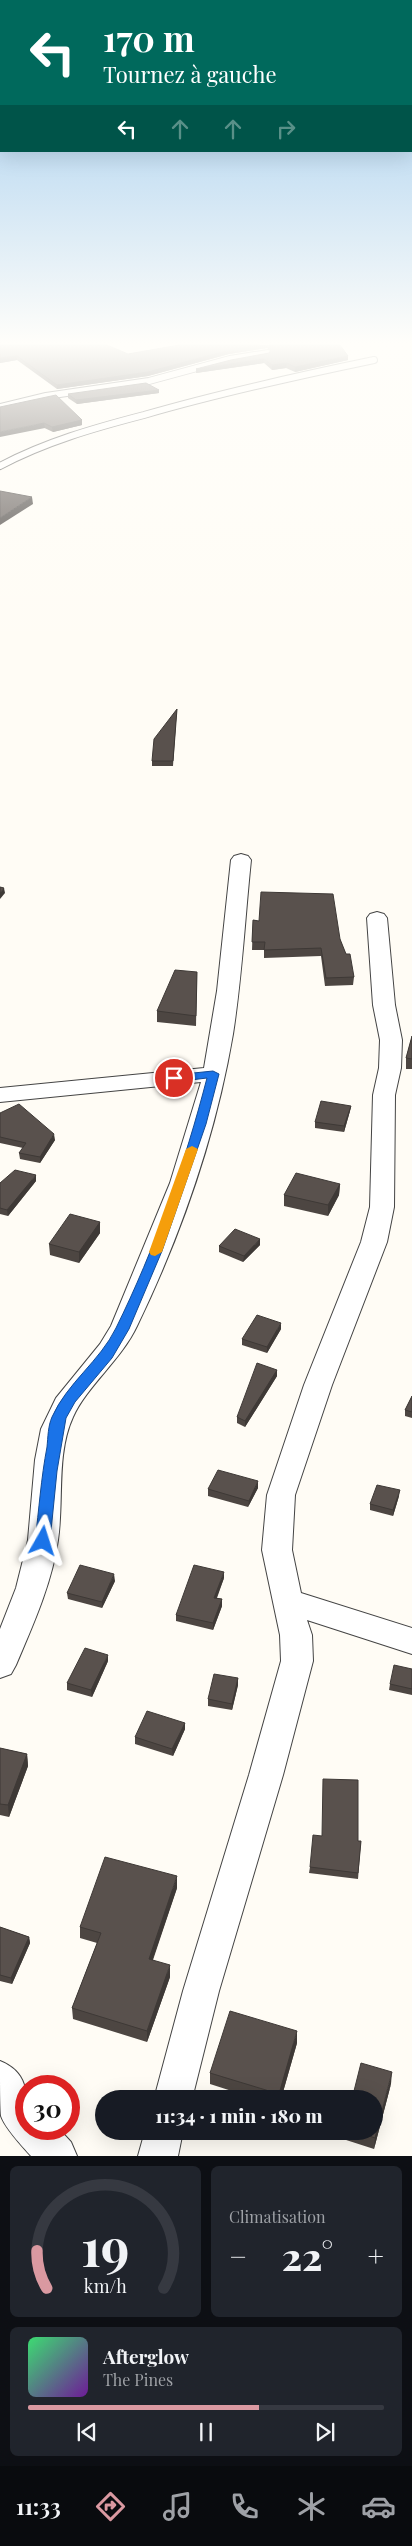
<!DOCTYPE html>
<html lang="fr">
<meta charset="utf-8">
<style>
body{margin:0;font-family:"Playfair Display",serif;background:#20242c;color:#f1f3f6;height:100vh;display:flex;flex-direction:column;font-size:19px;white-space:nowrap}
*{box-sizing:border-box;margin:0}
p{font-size:16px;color:#9ea1a6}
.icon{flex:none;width:28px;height:28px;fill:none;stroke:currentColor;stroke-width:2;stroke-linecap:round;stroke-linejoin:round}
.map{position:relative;height:2156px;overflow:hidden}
.drawer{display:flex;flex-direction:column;gap:10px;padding:10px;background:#0d0f14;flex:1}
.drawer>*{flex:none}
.banner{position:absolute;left:0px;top:0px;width:412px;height:152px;box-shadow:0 5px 20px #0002;background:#00695c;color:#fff;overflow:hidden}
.speed{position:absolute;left:15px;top:2075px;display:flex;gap:10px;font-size:25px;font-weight:700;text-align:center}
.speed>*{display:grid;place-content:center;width:65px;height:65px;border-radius:50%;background:#171b24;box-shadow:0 5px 20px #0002;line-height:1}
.speed .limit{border:8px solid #d22;background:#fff;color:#111}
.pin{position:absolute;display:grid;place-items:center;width:42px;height:42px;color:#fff;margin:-21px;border:2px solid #fff;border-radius:50%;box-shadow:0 1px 5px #0007}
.me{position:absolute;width:55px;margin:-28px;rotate:6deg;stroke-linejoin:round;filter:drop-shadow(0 0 4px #0008)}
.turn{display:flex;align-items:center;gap:18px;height:105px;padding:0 20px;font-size:22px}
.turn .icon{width:65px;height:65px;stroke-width:2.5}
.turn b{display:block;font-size:35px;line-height:42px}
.lanes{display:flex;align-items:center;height:48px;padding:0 20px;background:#0003;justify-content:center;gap:25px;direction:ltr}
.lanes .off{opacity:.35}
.big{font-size:38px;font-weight:800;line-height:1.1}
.drawer .tile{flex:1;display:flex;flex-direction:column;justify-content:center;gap:8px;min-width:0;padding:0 18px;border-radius:8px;background:#20242c}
.drawer .dial{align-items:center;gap:0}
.dial svg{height:130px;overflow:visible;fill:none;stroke:#363941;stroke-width:7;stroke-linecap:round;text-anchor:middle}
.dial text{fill:#f1f3f6;stroke:none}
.song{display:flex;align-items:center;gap:15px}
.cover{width:60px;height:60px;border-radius:8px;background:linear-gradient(135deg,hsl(140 70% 55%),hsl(280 70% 35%))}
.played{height:5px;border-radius:2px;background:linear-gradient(90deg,#da99a1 65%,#363941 65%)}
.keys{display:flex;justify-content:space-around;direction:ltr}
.heat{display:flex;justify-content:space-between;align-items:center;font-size:28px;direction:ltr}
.drawer .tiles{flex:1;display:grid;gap:10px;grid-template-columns:1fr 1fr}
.tile:last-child{grid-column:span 2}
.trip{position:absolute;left:95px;top:2090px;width:288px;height:50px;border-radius:25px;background:#171b24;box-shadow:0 5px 20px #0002;font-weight:800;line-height:50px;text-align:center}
.menu{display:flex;height:80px;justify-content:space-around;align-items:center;background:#090b0e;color:#9ea1a6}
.menu .icon{width:35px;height:35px}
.menu .selected{color:#da99a1}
.menu b{font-size:22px;color:#f1f3f6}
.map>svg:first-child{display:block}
</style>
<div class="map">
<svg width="412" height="2156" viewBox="0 0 412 2156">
<rect width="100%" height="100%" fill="#fffcf5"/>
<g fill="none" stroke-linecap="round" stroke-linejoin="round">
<defs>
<g id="service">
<polyline points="0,407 46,396 149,381 230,359 268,353"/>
<path d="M 0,466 C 45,442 94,428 144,415 C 220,393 297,376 374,360"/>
</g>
<g id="minor">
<path d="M 241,854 L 248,856 L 251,860 C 245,918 242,977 233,1034 C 216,1134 181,1235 137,1326 C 121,1360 87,1386 73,1417 C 56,1454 64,1500 58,1540 C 52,1583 33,1625 16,1665 L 11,1674 L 0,1678 L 0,1629 L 16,1588 L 28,1540 L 35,1460 L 41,1429 L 56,1398 L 100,1344 L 111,1326 L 170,1183 L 201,1082 L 0,1102 L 0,1088 L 204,1068 L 217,991 L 231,860 L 234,856 Z"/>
<polygon points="377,912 384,914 387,918 395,1005 402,1040 401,1068 395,1095 394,1207 387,1242 332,1385 295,1495 292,1550 301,1593 412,1628 412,1654 307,1620 312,1635 313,1661 283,1775 219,1991 192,2099 154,2099 183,1991 249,1775 281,1661 280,1635 262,1550 267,1495 304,1385 361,1242 370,1207 373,1095 379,1068 380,1040 373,1005 367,918 370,914"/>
<path d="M 0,2061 C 32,2074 26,2099 26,2129 L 59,2129 L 71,2142 L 77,2156 L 31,2156 C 22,2146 5,2128 1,2116 C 0,2105 0,2075 0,2061 Z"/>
<polygon points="145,2131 183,2131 178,2156 138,2156"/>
</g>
</defs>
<use href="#service" stroke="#444" stroke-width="8"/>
<use href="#minor" stroke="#444" stroke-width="2"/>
<use href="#service" stroke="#fff" stroke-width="6"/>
<use href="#minor" fill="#fff" fill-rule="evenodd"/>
</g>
<g fill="#4d4642">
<polygon points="0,345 128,354 179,345 340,345 348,360 295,372 286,368 272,370 264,363 196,373 196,369 269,353 271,351 267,348 229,354 148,376 57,389 17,360 0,363"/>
<polygon points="159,390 159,393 77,404 68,398 68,394"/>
<polygon points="0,407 82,420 82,425 53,432"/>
<polygon points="177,709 173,766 152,766 152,761"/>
<polygon points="253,920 340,939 354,977 353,985 325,986 321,956 264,958 264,950 252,950"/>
<polygon points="197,972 196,1026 157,1022 157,1011"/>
<polygon points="412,1036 412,1069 406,1069 406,1058"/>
<polygon points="351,1106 350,1111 344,1132 315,1128 315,1122"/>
<polygon points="0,1113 55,1140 40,1163 20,1159 19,1153 23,1148 0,1143"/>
<polygon points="36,1181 8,1216 0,1214 0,1183"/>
<polygon points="340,1184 339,1195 328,1216 284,1206 284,1195"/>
<polygon points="100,1222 100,1233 79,1263 50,1255 49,1244"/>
<polygon points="260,1245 243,1262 219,1252 219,1246"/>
<polygon points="281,1329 267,1353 242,1345 242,1339"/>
<polygon points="277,1370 277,1376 245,1427 237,1423 237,1417"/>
<polygon points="412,1396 412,1418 405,1416 405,1410"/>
<polygon points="258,1488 248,1507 208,1496 208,1489"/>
<polygon points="399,1496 393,1516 370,1510 370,1504"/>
<polygon points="224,1578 217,1598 222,1599 222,1606 213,1630 176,1621 176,1615"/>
<polygon points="115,1581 102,1608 68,1599 67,1593"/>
<polygon points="108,1661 92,1697 67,1690 67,1683"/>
<polygon points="412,1669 412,1695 389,1690 390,1684"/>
<polygon points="238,1678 238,1685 232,1710 208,1706 208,1699"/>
<polygon points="185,1723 185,1729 173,1756 135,1744 135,1737"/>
<polygon points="0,1748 27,1754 28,1766 9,1817 0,1815"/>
<polygon points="358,1841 361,1841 358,1879 309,1873 310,1867"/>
<polygon points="177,1888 153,1960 170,1977 147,2042 73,2019 72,2008 97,1943 80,1938 80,1927"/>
<polygon points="0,1927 29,1937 30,1943 12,1984 0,1981"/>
<polygon points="297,2043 281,2099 257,2099 210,2084 210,2073"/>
<polygon points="391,2084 374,2149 343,2139 344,2131 374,2131"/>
</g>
<g fill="#3e3936">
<polygon points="260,345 267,345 267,348 229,354 148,376 57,389 57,385 229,350"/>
<polygon points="17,356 17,360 0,363 0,358"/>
<polygon points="348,356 348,360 295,372 295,367"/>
<polygon points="264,359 264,363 196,373 196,369"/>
<polygon points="287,363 286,368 272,370 272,365"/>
<polygon points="159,390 159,393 77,404 76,400"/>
<polygon points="82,420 82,425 53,432 52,427"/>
<polygon points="44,423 45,428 0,437 0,432"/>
<polygon points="32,497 33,504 0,525 0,518"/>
<polygon points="4,888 5,893 0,899 0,893"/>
<polygon points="351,1106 350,1111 344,1132 344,1126"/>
<polygon points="54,1134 55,1140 40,1163 40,1157"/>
<polygon points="36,1175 36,1181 8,1216 7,1210"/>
<polygon points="340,1184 339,1195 328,1216 328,1205"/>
<polygon points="100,1222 100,1233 79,1263 79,1252"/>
<polygon points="260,1239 260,1245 243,1262 244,1256"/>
<polygon points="281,1323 281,1329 267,1353 267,1347"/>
<polygon points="277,1370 277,1376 245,1427 245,1421"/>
<polygon points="258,1481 258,1488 248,1507 249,1501"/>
<polygon points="400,1490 399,1496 393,1516 393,1510"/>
<polygon points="224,1572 224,1578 214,1604 214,1598"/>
<polygon points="114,1574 115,1581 102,1608 102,1602"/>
<polygon points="222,1599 222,1606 213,1630 213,1623"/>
<polygon points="108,1655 108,1661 92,1697 91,1690"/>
<polygon points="238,1678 238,1685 232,1710 232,1704"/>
<polygon points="185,1723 185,1729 173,1756 172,1749"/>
<polygon points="27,1754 28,1766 9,1817 8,1805"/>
<polygon points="177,1876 177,1888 149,1970 149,1959"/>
<polygon points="29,1937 30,1943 12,1984 11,1978"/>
<polygon points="170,1965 170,1977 147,2042 147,2031"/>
<polygon points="297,2031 297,2043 281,2099 279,2099 279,2094"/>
<polygon points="392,2072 391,2084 374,2149 375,2138"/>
</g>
<g fill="#59514d" stroke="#3e3936">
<polygon points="0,345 107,345 128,354 179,345 260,345 229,350 148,372 57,385 17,356 0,358"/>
<polygon points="269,345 340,345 348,356 295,367 287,363 272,365 264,359 196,369 231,360 269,353 273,347"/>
<polygon points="146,383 159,390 76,400 68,394"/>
<polygon points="56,395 82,420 52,427 44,423 0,432 0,407"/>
<polygon points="0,491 32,497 0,518"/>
<polygon points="177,709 173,761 152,761 154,739"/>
<polygon points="0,887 4,888 0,893"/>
<polygon points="261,892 333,894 340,939 346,954 350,954 354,977 326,978 321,948 264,950 265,942 252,942 253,920 259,921"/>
<polygon points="175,970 197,972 196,1016 157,1011"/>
<polygon points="412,1036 412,1059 406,1058"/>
<polygon points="321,1101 351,1106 344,1126 315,1122"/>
<polygon points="19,1104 54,1134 40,1157 19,1153 26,1143 0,1137 0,1113"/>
<polygon points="15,1170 36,1175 7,1210 0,1208 0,1183"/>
<polygon points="296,1173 340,1184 328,1205 284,1195"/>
<polygon points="70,1214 100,1222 79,1252 49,1244"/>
<polygon points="235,1229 260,1239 244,1256 219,1246"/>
<polygon points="257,1315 281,1323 267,1347 242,1339"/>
<polygon points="257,1363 277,1370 245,1421 237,1417"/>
<polygon points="412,1396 412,1412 405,1410"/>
<polygon points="218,1470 258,1481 249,1501 208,1489"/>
<polygon points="377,1485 400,1490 393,1510 370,1504"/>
<polygon points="80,1565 114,1574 102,1602 67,1593"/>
<polygon points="194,1565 224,1572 214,1598 222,1599 213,1623 176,1615"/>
<polygon points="85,1648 108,1655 91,1690 67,1683"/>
<polygon points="394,1665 412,1669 412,1689 390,1684"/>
<polygon points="214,1674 238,1678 232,1704 208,1699"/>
<polygon points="147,1711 185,1723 172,1749 135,1737"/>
<polygon points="0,1748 27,1754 8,1805 0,1804"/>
<polygon points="323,1779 358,1780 358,1841 361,1841 358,1873 310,1867 313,1835 322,1836"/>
<polygon points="105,1857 177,1876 149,1959 170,1965 147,2031 72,2008 101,1933 80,1927"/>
<polygon points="0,1927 29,1937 11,1978 0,1975"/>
<polygon points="230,2011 297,2031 279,2094 210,2073"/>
<polygon points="361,2063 392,2072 375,2138 356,2131 374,2131 374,2099 352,2099"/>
</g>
<linearGradient id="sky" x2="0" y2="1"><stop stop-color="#96c6ed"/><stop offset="0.53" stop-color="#fffefa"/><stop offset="1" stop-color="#fffefa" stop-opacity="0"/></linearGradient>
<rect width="412" height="647" fill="url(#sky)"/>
<path fill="#1a73e8" stroke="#114b97" d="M 213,1071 L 219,1074 L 206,1124 L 162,1251 L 129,1329 L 112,1358 L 75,1402 L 66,1418 L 57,1471 L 50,1541 L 48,1545 L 37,1545 L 35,1541 C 39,1510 41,1478 47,1447 C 48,1437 48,1426 52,1417 C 67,1383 100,1361 116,1328 C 155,1249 185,1163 207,1078 L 174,1082 L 169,1078 L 174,1075 Z"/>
<polygon fill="#f59e0b" points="192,1146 198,1149 162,1252 155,1256 151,1255 149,1252 186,1149"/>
</svg>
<div class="speed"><div class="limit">30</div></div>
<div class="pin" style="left:174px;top:1078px;background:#d93025"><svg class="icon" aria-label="arrive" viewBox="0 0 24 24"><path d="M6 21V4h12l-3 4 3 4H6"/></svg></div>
<svg class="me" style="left:43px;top:1541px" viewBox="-20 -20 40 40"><path d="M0-17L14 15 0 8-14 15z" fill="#1a73e8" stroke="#fff" stroke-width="4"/></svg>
<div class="trip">11:34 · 1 min · 180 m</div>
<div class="banner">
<div class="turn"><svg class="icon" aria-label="left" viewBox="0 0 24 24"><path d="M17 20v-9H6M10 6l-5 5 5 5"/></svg><div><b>170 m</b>Tournez à gauche</div></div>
<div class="lanes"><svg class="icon" aria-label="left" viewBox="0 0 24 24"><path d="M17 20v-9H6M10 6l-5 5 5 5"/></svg><svg class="icon off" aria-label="ahead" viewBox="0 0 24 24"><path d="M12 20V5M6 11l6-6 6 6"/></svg><svg class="icon off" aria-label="ahead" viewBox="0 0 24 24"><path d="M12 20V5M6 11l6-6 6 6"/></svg><svg class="icon off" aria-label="right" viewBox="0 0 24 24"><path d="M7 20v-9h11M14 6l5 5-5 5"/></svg></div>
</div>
</div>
<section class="drawer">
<div class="tiles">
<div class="tile dial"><svg viewBox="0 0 100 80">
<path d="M14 69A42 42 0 1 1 86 69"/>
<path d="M14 69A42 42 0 0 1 8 46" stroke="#da99a1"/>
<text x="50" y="56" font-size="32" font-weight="700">19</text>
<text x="50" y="72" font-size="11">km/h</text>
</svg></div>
<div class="tile"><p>Climatisation</p>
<div class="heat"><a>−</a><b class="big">22°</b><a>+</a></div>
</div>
<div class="tile">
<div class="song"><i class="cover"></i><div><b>Afterglow</b><p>The Pines</p></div></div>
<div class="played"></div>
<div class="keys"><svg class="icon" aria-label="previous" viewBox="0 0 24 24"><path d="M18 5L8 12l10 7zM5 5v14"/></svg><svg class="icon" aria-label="pause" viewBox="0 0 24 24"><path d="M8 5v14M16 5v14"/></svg><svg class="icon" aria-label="next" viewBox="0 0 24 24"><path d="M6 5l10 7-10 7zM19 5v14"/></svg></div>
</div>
</div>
</section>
<nav class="menu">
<b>11:33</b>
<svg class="icon selected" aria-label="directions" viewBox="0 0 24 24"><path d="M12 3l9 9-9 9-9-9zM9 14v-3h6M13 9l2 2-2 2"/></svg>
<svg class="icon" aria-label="music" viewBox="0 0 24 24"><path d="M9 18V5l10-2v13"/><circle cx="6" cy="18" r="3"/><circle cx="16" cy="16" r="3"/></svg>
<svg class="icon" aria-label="phone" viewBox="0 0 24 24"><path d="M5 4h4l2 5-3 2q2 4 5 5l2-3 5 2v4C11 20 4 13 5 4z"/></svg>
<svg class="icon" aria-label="climate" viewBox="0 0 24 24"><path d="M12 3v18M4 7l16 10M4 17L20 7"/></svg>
<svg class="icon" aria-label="car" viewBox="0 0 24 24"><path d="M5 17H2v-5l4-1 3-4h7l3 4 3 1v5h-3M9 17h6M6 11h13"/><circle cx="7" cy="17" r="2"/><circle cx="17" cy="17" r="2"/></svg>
</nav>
